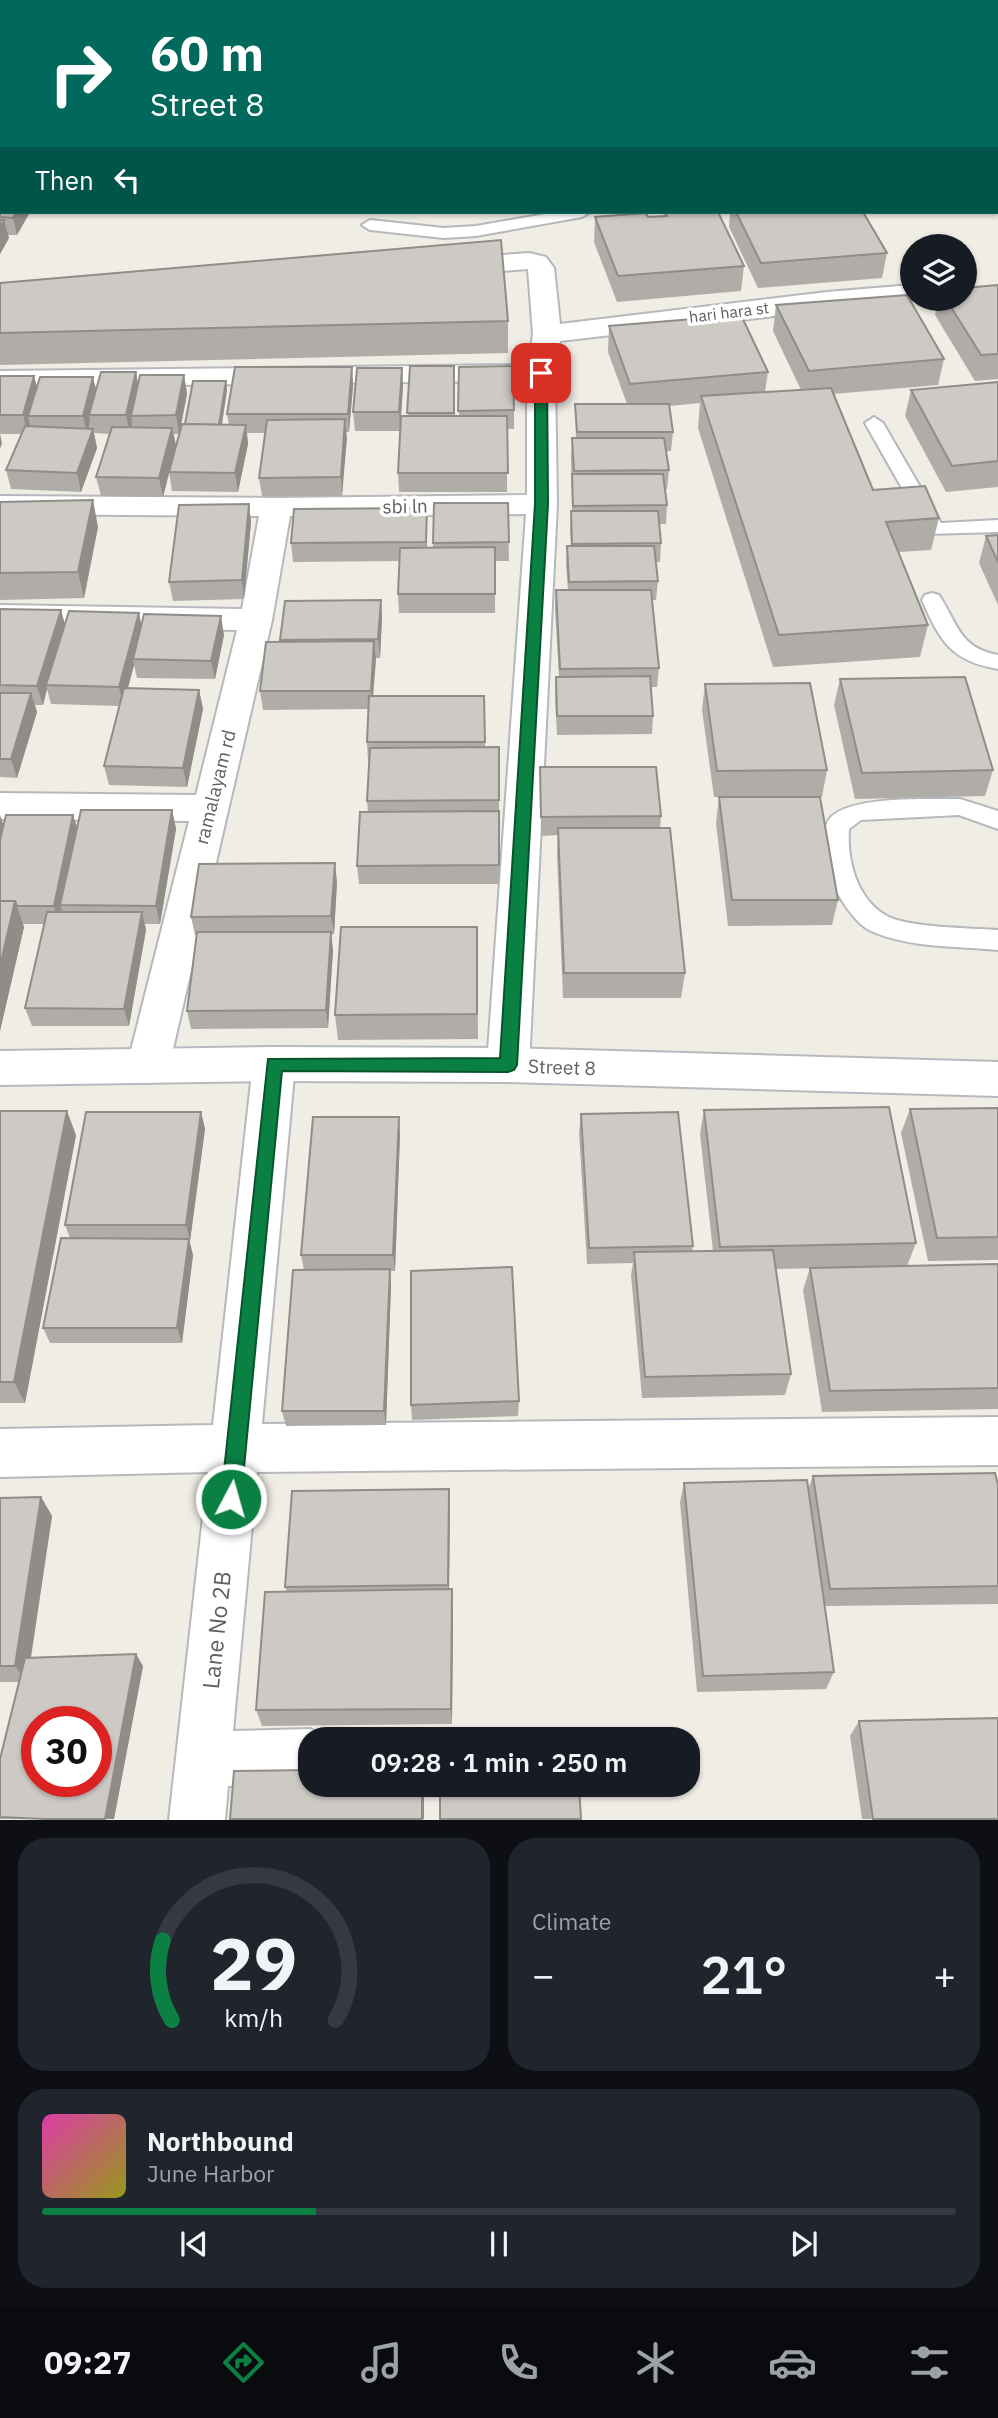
<!DOCTYPE html>
<meta charset="utf-8">
<style>
body{margin:0;font-family:"IBM Plex Sans",sans-serif;background:#20242c;color:#f1f3f6;height:100vh;display:flex;flex-direction:column;font-size:26px;white-space:nowrap}
*{box-sizing:border-box;margin:0}
p{font-size:23px;color:#9ea1a6}
.icon{flex:none;width:38px;height:38px;fill:none;stroke:currentColor;stroke-width:2;stroke-linecap:round;stroke-linejoin:round}
.map{position:relative;height:1820px;overflow:hidden}
.panel{display:flex;flex-direction:column;gap:18px;padding:18px;background:#0d0f14;flex:1}
.panel>*{flex:none}
.hud{position:absolute;left:0px;top:0px;width:999px;height:214px;box-shadow:0 2px 5px #0004;background:#00695c;color:#fff;overflow:hidden}
.controls{position:absolute;left:900px;top:234px;display:grid;gap:14px}
.controls a{display:grid;place-items:center;width:77px;height:77px;border-radius:50%;background:#171b24;box-shadow:0 2px 5px #0004;font-size:35px}
.speed{position:absolute;left:21px;top:1706px;display:flex;gap:14px;font-size:35px;font-weight:700;text-align:center}
.speed>*{display:grid;place-content:center;width:91px;height:91px;border-radius:50%;background:#171b24;box-shadow:0 2px 5px #0004;line-height:1}
.speed .limit{border:10px solid #d22;background:#fff;color:#111}
.pin{position:absolute;display:grid;place-items:center;width:60px;height:60px;color:#fff;margin:-30px;border-radius:14px;box-shadow:0 4px 10px #0006}
.me{position:absolute;width:77px;margin:-38px;rotate:6deg;stroke-linejoin:round;filter:drop-shadow(0 0 5px #0008)}
.turn{display:flex;align-items:center;gap:24px;height:147px;padding:0 35px;font-size:32px}
.turn .icon{width:91px;height:91px;stroke-width:2.5}
.turn b{display:block;font-size:49px;line-height:60px}
.then{display:flex;align-items:center;height:66px;padding:0 35px;background:#0003;gap:14px;font-size:26px}
.big{font-size:52px;font-weight:600;line-height:1.1}
.panel .card{flex:1;display:flex;flex-direction:column;justify-content:center;gap:10px;min-width:0;padding:0 24px;border-radius:28px;background:#20242c}
.panel .dial{align-items:center;gap:0}
.dial svg{height:182px;overflow:visible;fill:none;stroke:#363941;stroke-width:7;stroke-linecap:round;text-anchor:middle}
.dial text{fill:#f1f3f6;stroke:none}
.song{display:flex;align-items:center;gap:21px}
.cover{width:84px;height:84px;border-radius:10px;background:linear-gradient(135deg,hsl(320 70% 55%),hsl(60 70% 35%))}
.played{height:7px;border-radius:4px;background:linear-gradient(90deg,#0b8043 30%,#363941 30%)}
.keys{display:flex;justify-content:space-around;direction:ltr}
.heat{display:flex;justify-content:space-between;align-items:center;font-size:38px;direction:ltr}
.panel .tiles{flex:1;display:grid;gap:18px;grid-template-columns:1fr 1fr}
.card:last-child{grid-column:span 2}
.trip{position:absolute;left:298px;top:1727px;width:402px;height:70px;border-radius:28px;background:#171b24;box-shadow:0 2px 5px #0004;font-weight:600;line-height:70px;text-align:center}
.dock{display:flex;height:112px;justify-content:space-around;align-items:center;background:#090b0e;color:#9ea1a6}
.dock .icon{width:49px;height:49px}
.dock .on{color:#0b8043}
.dock b{font-size:32px;color:#f1f3f6}
.map>svg:first-child{display:block}
</style>
<div class="map">
<svg width="998" height="1820" viewBox="0 0 998 1820">
<rect width="100%" height="100%" fill="#f0ede5"/>
<g fill="none" stroke-linecap="round" stroke-linejoin="round">
<defs>
<g id="lane">
<polygon points="194,0 208,0 193,2"/>
<polygon points="528,0 542,0 526,2"/>
<polygon points="557,212 590,212 582,217 476,236 444,238 370,230 362,225 370,220 444,228 476,226"/>
<polygon points="874,417 883,423 941,523 998,520 998,532 928,534 865,423"/>
<path d="M 932,593 L 939,595 C 958,624 959,648 998,655 L 998,669 C 951,661 940,641 922,600 L 925,595 Z"/>
<path d="M 960,799 L 998,811 L 998,829 L 959,815 L 861,820 L 849,829 C 847,860 856,897 885,915 C 905,928 972,928 998,930 L 998,950 C 957,946 909,948 871,931 C 854,923 835,893 831,876 C 827,859 820,840 827,823 C 840,794 932,800 960,799 Z"/>
</g>
<g id="street">
<polygon points="529,253 546,257 554,268 560,324 827,292 912,285 912,299 919,299 560,341 555,373 557,504 529,1065 523,1077 508,1082 493,1077 487,1065 526,514 290,516 272,620 169,1066 163,1078 148,1083 133,1078 127,1066 189,821 0,819 0,793 196,795 237,630 0,627 0,605 242,609 259,516 0,514 0,496 276,498 527,495 527,373 533,334 528,269 450,275 441,273 437,267 441,261 450,259"/>
<polygon points="511,365 521,367 525,373 521,379 511,381 0,387 0,371"/>
<polygon points="274,1047 289,1052 295,1064 262,1424 998,1417 998,1465 257,1472 233,1731 310,1729 331,1740 310,1740 310,1783 228,1786 225,1820 169,1820 208,1472 0,1477 0,1429 213,1425 253,1064 259,1052"/>
</g>
<polygon id="secondary" points="274,1047 508,1048 998,1062 998,1096 508,1082 274,1081 0,1085 0,1051"/>
<polygon id="highway" points="982,0 998,0 998,7 998,2"/>
</defs>
<use href="#lane" stroke="#b5b8bc" stroke-width="4"/>
<use href="#street" stroke="#b5b8bc" stroke-width="4"/>
<use href="#secondary" stroke="#b6babf" stroke-width="4"/>
<use href="#highway" stroke="#f49800" stroke-width="4"/>
<use href="#lane" fill="#fff" fill-rule="evenodd"/>
<use href="#street" fill="#fff" fill-rule="evenodd"/>
<use href="#secondary" fill="#fff" fill-rule="evenodd"/>
<use href="#highway" fill="#ffda8c" fill-rule="evenodd"/>
</g>
<g fill="#b0ada9" fill-rule="evenodd">
<polygon points="0,101 2,101 2,212 30,212 17,235 8,235 9,238 0,254"/>
<polygon points="664,212 744,266 741,291 617,302 594,242 595,217 648,217 664,216"/>
<polygon points="730,212 863,212 887,253 882,278 758,288 729,227"/>
<polygon points="0,283 508,321 508,353 0,365"/>
<polygon points="998,285 998,379 975,381 935,315 939,299 964,299"/>
<polygon points="776,305 944,359 938,385 833,394 873,490 939,518 931,550 899,552 928,625 920,657 773,667 698,428 700,403 669,406 673,432 671,451 666,451 669,470 667,489 665,489 667,505 666,524 659,524 661,543 660,562 656,562 658,581 656,600 652,600 659,668 657,687 651,687 653,716 652,734 557,735 555,696 556,677 559,677 555,609 556,590 568,590 566,565 567,546 571,546 570,530 571,511 572,511 571,457 572,438 576,438 575,404 627,404 608,352 609,326 768,372 765,392 801,390 773,331"/>
<polygon points="410,366 455,384 455,416 459,416 459,367 514,410 514,429 507,429 507,492 399,492 398,473 408,416"/>
<path d="M 352,367 L 353,386 L 349,432 L 346,432 L 342,496 L 262,496 L 259,478 L 265,433 L 247,433 L 248,444 L 238,492 L 172,491 L 169,472 L 163,497 L 101,496 L 96,477 L 110,434 L 94,433 L 97,448 L 81,492 L 11,489 L 6,470 L 21,434 L 0,434 L 0,376 L 37,386 L 93,377 L 96,391 L 136,372 L 138,384 L 184,375 L 187,394 L 180,432 L 185,424 L 226,381 L 227,390 L 222,425 L 229,425 L 227,414 ZM 174,434 L 179,434 L 176,446 Z"/>
<polygon points="402,368 403,386 400,431 355,431 353,412"/>
<polygon points="998,382 998,487 946,492 905,416 911,390"/>
<polygon points="0,502 98,527 84,598 0,600"/>
<polygon points="434,503 508,503 509,561 495,561 495,613 399,613 398,594 400,561 293,562 291,543 427,508 427,547 433,547"/>
<polygon points="249,504 251,522 244,599 173,601 169,582"/>
<polygon points="998,535 998,605 979,563 986,536"/>
<polygon points="381,600 382,619 380,658 375,658 373,696 484,696 485,747 499,800 499,884 359,884 357,866 368,812 367,801 370,761 368,761 367,742 369,709 263,710 260,691 281,642 280,640"/>
<polygon points="0,609 61,610 65,625 141,625 224,635 215,679 137,678 134,665 128,688 199,690 203,709 187,787 109,785 104,766 120,706 51,704 47,689 43,705 35,705 37,712 17,778 0,777"/>
<polygon points="840,679 993,770 985,796 855,799 834,705"/>
<polygon points="705,684 827,770 822,797 758,797 838,900 832,925 728,926 716,823 719,797 714,797 702,710"/>
<polygon points="540,767 661,816 660,828 685,973 681,998 563,998 557,854 558,835 541,836"/>
<polygon points="172,810 176,829 160,924 145,924 146,930 129,1026 32,1026 25,1008 45,924 23,924 24,927 0,1031 4,826 77,829"/>
<polygon points="337,882 334,934 331,935 333,950 328,1028 191,1029 187,1011 197,935 195,935 191,917"/>
<polygon points="477,927 478,1039 338,1040 335,1015"/>
<polygon points="998,1108 998,1260 928,1261 901,1133 910,1109"/>
<polygon points="704,1110 916,1243 907,1266 776,1269 791,1374 785,1395 642,1398 631,1275 633,1263 587,1264 579,1132 581,1114 693,1246 692,1251 713,1251 700,1134"/>
<polygon points="0,1111 76,1135 25,1403 0,1403"/>
<polygon points="201,1112 205,1129 190,1241 189,1241 193,1255 182,1343 50,1343 43,1328 70,1238 65,1225"/>
<polygon points="400,1134 395,1271 390,1271 391,1285 386,1425 286,1426 282,1411 304,1270 301,1255"/>
<polygon points="998,1264 998,1409 822,1412 803,1290 810,1268"/>
<polygon points="519,1401 518,1416 412,1420 411,1405"/>
<polygon points="813,1476 998,1485 998,1604 825,1606 834,1672 826,1689 697,1692 680,1502 684,1483 808,1490"/>
<polygon points="449,1489 449,1589 452,1589 453,1607 452,1724 262,1726 256,1710 287,1592 285,1587"/>
<polygon points="41,1497 52,1516 31,1658 143,1666 114,1819 0,1819 0,1759 19,1682 0,1682 0,1498"/>
<polygon points="859,1721 998,1819 862,1819 850,1736"/>
</g>
<g fill="#908d89">
<polygon points="448,0 473,0 472,2 447,2"/>
<polygon points="16,212 30,212 17,235 13,218"/>
<polygon points="4,220 9,238 0,254 0,228"/>
<polygon points="352,367 353,386 349,432 348,414"/>
<polygon points="402,368 403,386 400,431 399,412"/>
<polygon points="136,372 139,391 131,416 132,422 130,434 126,415"/>
<polygon points="184,375 187,394 179,434 176,415"/>
<polygon points="34,376 39,394 28,416 30,425 28,434 23,415"/>
<polygon points="93,377 97,395 89,415 90,420 87,435 83,416"/>
<polygon points="226,381 227,390 220,435 219,425"/>
<polygon points="345,419 347,438 342,496 341,477"/>
<polygon points="246,425 248,444 238,492 235,473"/>
<polygon points="172,428 176,446 163,497 159,478"/>
<polygon points="93,429 97,448 81,492 77,473"/>
<polygon points="0,434 2,443 0,449"/>
<polygon points="93,500 98,527 84,598 78,572"/>
<polygon points="249,504 251,522 244,599 242,580"/>
<polygon points="427,508 427,561 426,542"/>
<polygon points="381,600 382,619 380,658 378,639"/>
<polygon points="61,610 66,629 46,685 47,689 43,705 37,686"/>
<polygon points="139,613 143,632 133,659 134,665 123,706 119,687"/>
<polygon points="221,616 224,635 215,679 211,661"/>
<polygon points="374,641 376,660 372,709 371,691"/>
<polygon points="199,690 203,709 187,787 183,768"/>
<polygon points="31,693 37,712 17,778 11,759"/>
<polygon points="172,810 176,829 160,924 156,906"/>
<polygon points="0,815 6,832 0,854"/>
<polygon points="73,815 79,833 60,905 62,911 59,924 54,906"/>
<polygon points="335,863 337,882 334,934 331,916"/>
<polygon points="15,901 24,927 0,1031 0,966"/>
<polygon points="142,912 146,930 129,1026 124,1009"/>
<polygon points="331,932 333,950 328,1028 326,1010"/>
<polygon points="67,1111 76,1135 25,1403 14,1382"/>
<polygon points="201,1112 205,1129 190,1241 186,1225"/>
<polygon points="399,1117 400,1134 395,1271 393,1255"/>
<polygon points="189,1239 193,1255 182,1343 177,1328"/>
<polygon points="390,1269 391,1285 386,1425 384,1411"/>
<polygon points="449,1489 450,1503 449,1598 448,1585"/>
<polygon points="41,1497 52,1516 27,1682 15,1666"/>
<polygon points="452,1589 453,1607 452,1724 451,1709"/>
<polygon points="136,1654 143,1666 114,1819 105,1819"/>
<rect x="422" y="1785" width="2" height="34"/>
</g>
<g fill="#cdc9c4" stroke="#908d89" stroke-width="2" fill-rule="evenodd">
<polygon points="261,0 448,0 447,2 260,2"/>
<polygon points="551,0 795,0 802,2 549,2"/>
<rect x="0" y="101" width="2" height="29"/>
<polygon points="0,137 2,138 2,164 0,163"/>
<rect x="0" y="165" width="2" height="23"/>
<polygon points="0,193 2,193 2,212 16,212 13,218 0,217"/>
<polygon points="665,212 718,212 744,266 618,276 595,217 646,213 648,217 667,216"/>
<polygon points="736,212 863,212 887,253 761,263"/>
<polygon points="0,220 4,220 0,228"/>
<polygon points="501,240 508,321 0,333 0,283"/>
<polygon points="998,285 998,354 981,355 946,299 964,299 964,288"/>
<polygon points="907,295 944,359 809,371 776,305"/>
<polygon points="741,315 768,372 630,384 609,326"/>
<polygon points="410,366 454,366 454,413 407,413"/>
<polygon points="513,366 514,410 458,411 459,367"/>
<polygon points="235,367 352,367 348,414 227,414"/>
<polygon points="357,368 402,368 399,412 353,412"/>
<polygon points="101,372 136,372 126,415 89,415"/>
<polygon points="140,375 184,375 176,415 131,416"/>
<polygon points="0,376 34,376 23,415 0,415"/>
<polygon points="40,377 93,377 83,416 28,416"/>
<polygon points="193,381 226,381 219,425 185,424"/>
<polygon points="998,382 998,461 952,466 911,390"/>
<polygon points="831,388 873,490 925,486 939,518 886,522 928,625 779,635 701,396"/>
<polygon points="575,404 669,404 673,432 577,432"/>
<polygon points="401,416 507,416 508,473 398,473"/>
<polygon points="345,419 341,477 259,478 267,420"/>
<polygon points="182,424 246,425 235,473 169,472"/>
<polygon points="25,426 93,429 77,473 6,470"/>
<polygon points="112,427 172,428 159,478 96,477"/>
<polygon points="572,438 664,438 669,470 574,471"/>
<polygon points="572,474 663,474 667,505 573,506"/>
<polygon points="93,500 78,572 0,573 0,502"/>
<polygon points="434,503 508,503 509,542 433,543"/>
<polygon points="249,504 242,580 169,582 179,505"/>
<polygon points="427,508 426,542 291,543 294,509"/>
<polygon points="571,511 658,511 661,543 572,544"/>
<polygon points="998,535 998,562 986,536"/>
<polygon points="567,546 654,546 658,581 569,582"/>
<polygon points="495,547 495,594 398,594 400,548"/>
<polygon points="556,590 651,590 659,668 560,669"/>
<polygon points="381,600 378,639 280,640 285,601"/>
<polygon points="0,609 61,610 37,686 0,685"/>
<polygon points="69,611 139,613 119,687 46,685"/>
<polygon points="144,614 221,616 211,661 133,659"/>
<polygon points="374,641 371,691 260,691 266,642"/>
<polygon points="650,676 653,716 557,716 556,677"/>
<polygon points="965,677 993,770 862,773 840,679"/>
<polygon points="810,683 827,770 717,771 705,684"/>
<polygon points="124,688 199,690 183,768 104,766"/>
<polygon points="0,693 31,693 11,759 0,759"/>
<polygon points="369,696 484,696 485,742 367,742"/>
<polygon points="499,747 499,800 367,801 370,748"/>
<polygon points="540,767 656,767 661,816 541,817"/>
<polygon points="719,797 820,797 838,900 732,900"/>
<polygon points="81,810 172,810 156,906 60,905"/>
<polygon points="499,811 499,865 357,866 360,812"/>
<polygon points="6,815 73,815 54,906 17,906 15,901 0,901 0,840"/>
<polygon points="558,828 670,828 685,973 564,973"/>
<polygon points="335,863 331,916 191,917 199,864"/>
<polygon points="0,901 15,901 0,966"/>
<polygon points="47,912 142,912 124,1009 25,1008"/>
<polygon points="341,927 477,927 477,1014 335,1015"/>
<polygon points="197,932 331,932 326,1010 187,1011"/>
<polygon points="889,1107 916,1243 720,1247 704,1110"/>
<polygon points="998,1108 998,1237 937,1238 910,1109"/>
<polygon points="0,1111 67,1111 14,1382 0,1382"/>
<polygon points="86,1112 201,1112 186,1225 65,1225"/>
<polygon points="678,1112 693,1246 589,1248 581,1114"/>
<polygon points="313,1117 399,1117 393,1255 301,1255"/>
<polygon points="61,1238 189,1239 177,1328 43,1328"/>
<polygon points="773,1250 791,1374 645,1377 634,1252"/>
<polygon points="998,1264 998,1388 830,1391 810,1268"/>
<polygon points="512,1267 519,1401 411,1405 411,1271"/>
<polygon points="390,1269 384,1411 282,1411 293,1270"/>
<polygon points="995,1473 998,1485 998,1586 830,1589 813,1476"/>
<polygon points="807,1480 834,1672 703,1676 684,1483"/>
<polygon points="449,1489 448,1585 285,1587 292,1491"/>
<polygon points="41,1497 15,1666 0,1666 0,1498"/>
<polygon points="452,1589 451,1709 256,1710 265,1592"/>
<path d="M 136,1654 L 105,1819 L 44,1819 L 0,1817 L 0,1759 L 25,1658 ZM 37,1722 L 96,1722 L 96,1782 L 37,1782 Z"/>
<polygon points="998,1718 998,1819 873,1819 859,1721"/>
<polygon points="310,1770 310,1785 422,1785 422,1819 230,1819 234,1771"/>
<polygon points="440,1785 579,1785 581,1819 440,1819"/>
</g>
<polygon fill="#0b8043" stroke="#07532c" stroke-width="2" points="541,369 547,373 548,504 517,1065 514,1070 508,1072 282,1071 241,1499 238,1507 231,1510 224,1507 221,1499 268,1059 500,1058 535,504 535,373"/>
<g text-anchor="middle" stroke-width="7" stroke-linejoin="round" paint-order="stroke">
<g font-size="16" fill="#5d6166" stroke="#fff">
<text transform="translate(729 312) rotate(-7)" y="6">hari hara st</text>
</g>
<g font-size="19" fill="#5d6166" stroke="#fff">
<text transform="translate(405 506) rotate(-1)" y="7">sbi ln</text>
<text transform="translate(215 787) rotate(-76)" y="7">ramalayam rd</text>
<text transform="translate(562 1067) rotate(2)" y="7">Street 8</text>
</g>
<g font-size="23" fill="#5d6166" stroke="#fff">
<text transform="translate(217 1630) rotate(-84)" y="8">Lane No 2B</text>
</g>
</g>
</svg>
<div class="controls">
<a><svg class="icon" aria-label="layers" viewBox="0 0 24 24"><path d="M12 4l9 5-9 5-9-5zM3 14l9 5 9-5"/></svg></a>
</div>
<div class="speed"><div class="limit">30</div></div>
<div class="pin" style="left:541px;top:373px;background:#d93025"><svg class="icon" aria-label="arrive" viewBox="0 0 24 24"><path d="M6 21V4h12l-3 4 3 4H6"/></svg></div>
<svg class="me" style="left:231px;top:1499px" viewBox="-20 -20 40 40"><circle r="17" fill="#0b8043" stroke="#fff" stroke-width="3"/><path d="M0-11L8 9 0 5-8 9z" fill="#fff"/></svg>
<div class="trip">09:28 · 1 min · 250 m</div>
<div class="hud">
<div class="turn"><svg class="icon" aria-label="right" viewBox="0 0 24 24"><path d="M7 20v-9h11M14 6l5 5-5 5"/></svg><div><b>60 m</b>Street 8</div></div>
<div class="then">Then<svg class="icon" aria-label="left" viewBox="0 0 24 24"><path d="M17 20v-9H6M10 6l-5 5 5 5"/></svg></div>
</div>
</div>
<section class="panel">
<div class="tiles">
<div class="card dial"><svg viewBox="0 0 100 80">
<path d="M14 69A42 42 0 1 1 86 69"/>
<path d="M14 69A42 42 0 0 1 10 34" stroke="#0b8043"/>
<text x="50" y="56" font-size="32" font-weight="700">29</text>
<text x="50" y="72" font-size="11">km/h</text>
</svg></div>
<div class="card"><p>Climate</p>
<div class="heat"><a>−</a><b class="big">21°</b><a>+</a></div>
</div>
<div class="card">
<div class="song"><i class="cover"></i><div><b>Northbound</b><p>June Harbor</p></div></div>
<div class="played"></div>
<div class="keys"><svg class="icon" aria-label="previous" viewBox="0 0 24 24"><path d="M18 5L8 12l10 7zM5 5v14"/></svg><svg class="icon" aria-label="pause" viewBox="0 0 24 24"><path d="M8 5v14M16 5v14"/></svg><svg class="icon" aria-label="next" viewBox="0 0 24 24"><path d="M6 5l10 7-10 7zM19 5v14"/></svg></div>
</div>
</div>
</section>
<nav class="dock">
<b>09:27</b>
<svg class="icon on" aria-label="directions" viewBox="0 0 24 24"><path d="M12 3l9 9-9 9-9-9zM9 14v-3h6M13 9l2 2-2 2"/></svg>
<svg class="icon" aria-label="music" viewBox="0 0 24 24"><path d="M9 18V5l10-2v13"/><circle cx="6" cy="18" r="3"/><circle cx="16" cy="16" r="3"/></svg>
<svg class="icon" aria-label="phone" viewBox="0 0 24 24"><path d="M5 4h4l2 5-3 2q2 4 5 5l2-3 5 2v4C11 20 4 13 5 4z"/></svg>
<svg class="icon" aria-label="climate" viewBox="0 0 24 24"><path d="M12 3v18M4 7l16 10M4 17L20 7"/></svg>
<svg class="icon" aria-label="car" viewBox="0 0 24 24"><path d="M5 17H2v-5l4-1 3-4h7l3 4 3 1v5h-3M9 17h6M6 11h13"/><circle cx="7" cy="17" r="2"/><circle cx="17" cy="17" r="2"/></svg>
<svg class="icon" aria-label="filters" viewBox="0 0 24 24"><path d="M4 7h16M4 17h16"/><circle cx="9" cy="7" r="2"/><circle cx="15" cy="17" r="2"/></svg>
</nav>
